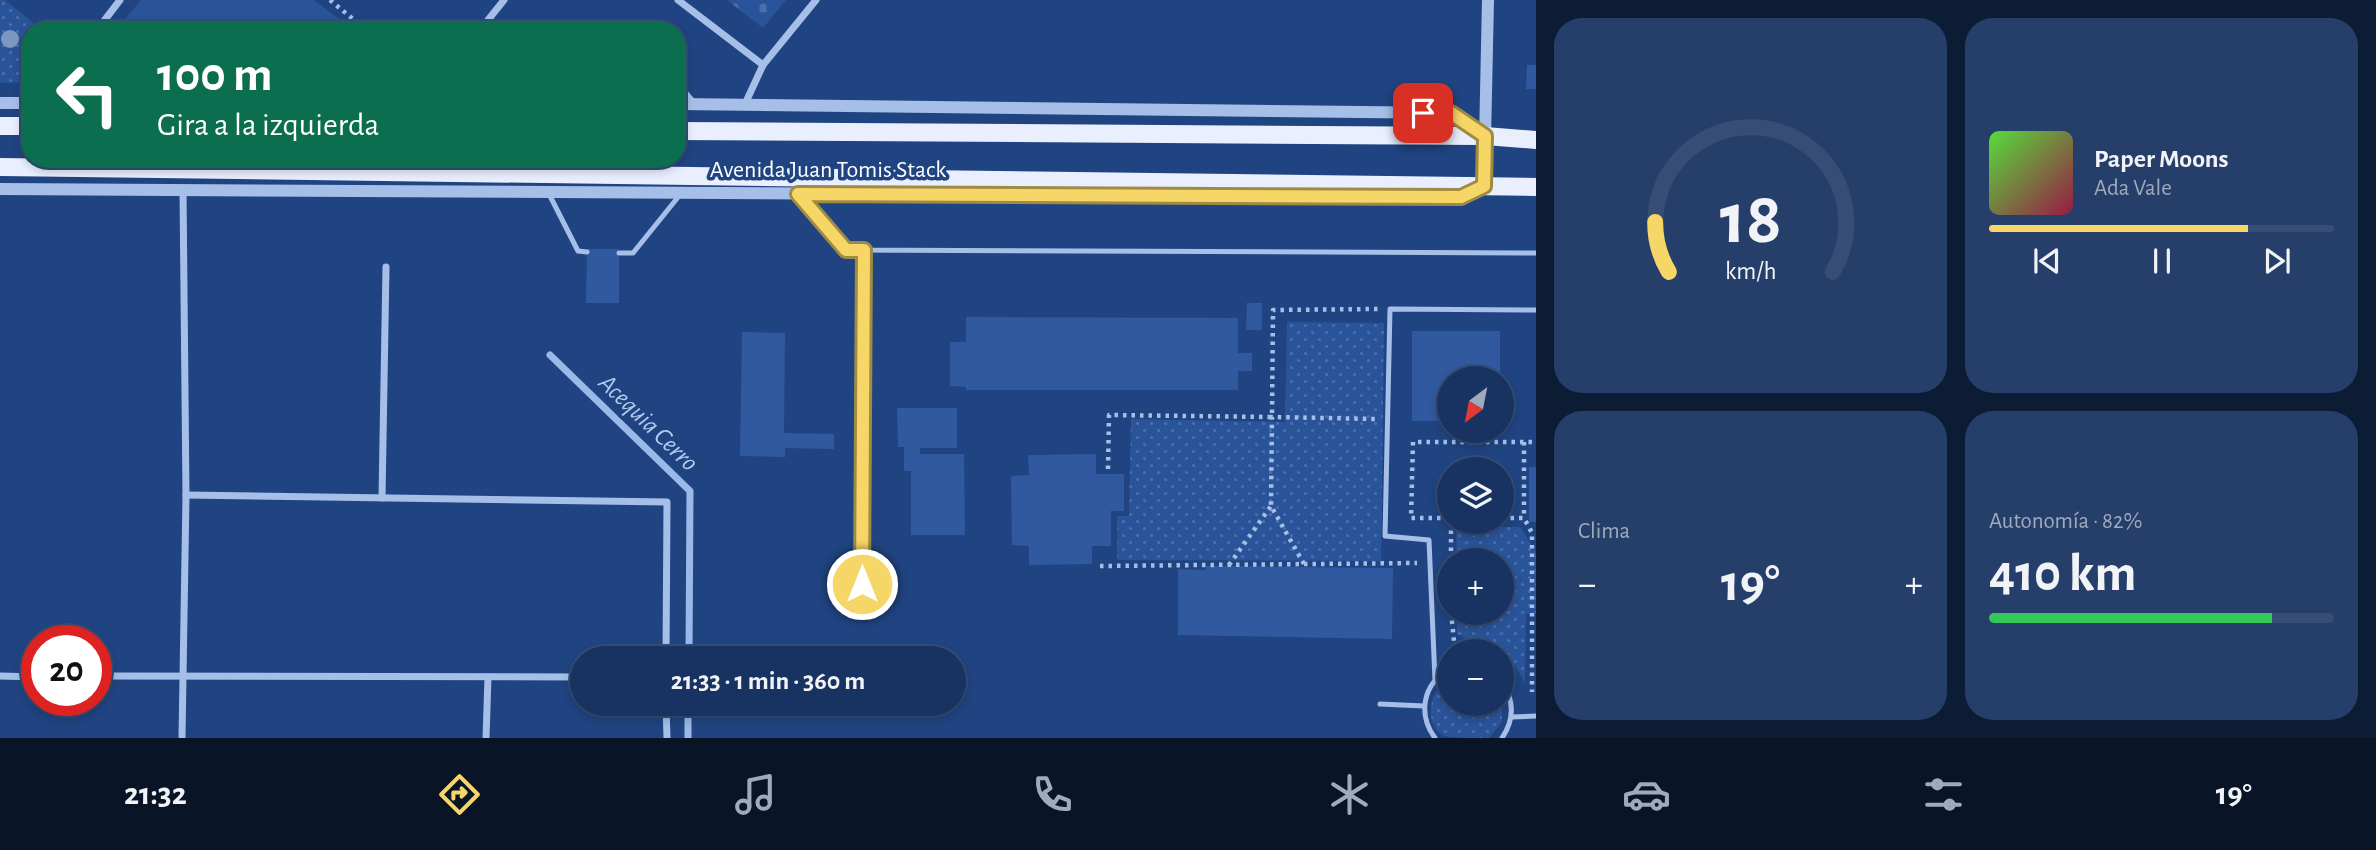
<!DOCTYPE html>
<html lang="es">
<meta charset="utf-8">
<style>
body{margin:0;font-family:"Alegreya Sans",sans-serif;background:#253f6a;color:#f1f3f6;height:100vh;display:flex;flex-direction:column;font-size:26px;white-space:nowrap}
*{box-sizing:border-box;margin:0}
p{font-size:23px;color:#9faabd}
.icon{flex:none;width:38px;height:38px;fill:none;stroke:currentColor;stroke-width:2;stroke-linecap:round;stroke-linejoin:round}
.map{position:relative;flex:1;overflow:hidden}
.side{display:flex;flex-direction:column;gap:18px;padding:18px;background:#0d1c35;width:840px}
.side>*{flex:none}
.top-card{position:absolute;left:21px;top:21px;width:665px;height:147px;border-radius:28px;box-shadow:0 4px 10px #0003,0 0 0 2px #364e76;background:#0b6e4f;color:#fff;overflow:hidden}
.needle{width:46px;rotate:212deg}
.fabs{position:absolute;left:1437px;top:366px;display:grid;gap:14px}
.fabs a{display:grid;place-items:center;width:77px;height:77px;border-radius:50%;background:#183361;box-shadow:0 4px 10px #0003,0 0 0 2px #364e76;font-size:35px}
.speed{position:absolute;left:21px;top:625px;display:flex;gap:14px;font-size:35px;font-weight:700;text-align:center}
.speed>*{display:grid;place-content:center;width:91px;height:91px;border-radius:50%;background:#183361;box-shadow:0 4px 10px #0003,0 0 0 2px #364e76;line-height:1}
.speed .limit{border:10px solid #d22;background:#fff;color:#111}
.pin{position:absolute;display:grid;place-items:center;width:60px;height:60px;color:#fff;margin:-30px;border-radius:14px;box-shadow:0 4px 10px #0006}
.me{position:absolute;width:77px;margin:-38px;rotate:0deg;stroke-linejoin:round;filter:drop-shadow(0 0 5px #0008)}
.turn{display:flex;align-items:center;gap:24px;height:147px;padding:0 21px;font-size:32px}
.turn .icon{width:91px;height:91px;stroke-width:2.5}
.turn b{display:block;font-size:49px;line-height:60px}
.big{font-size:52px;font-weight:700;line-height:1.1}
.side .widget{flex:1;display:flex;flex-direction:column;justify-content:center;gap:10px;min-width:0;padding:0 24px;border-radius:28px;background:#253f6a}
.side .dial{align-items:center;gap:0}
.dial svg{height:182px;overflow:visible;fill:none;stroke:#364e76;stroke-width:7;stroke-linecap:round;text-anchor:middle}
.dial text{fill:#f1f3f6;stroke:none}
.song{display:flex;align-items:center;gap:21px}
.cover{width:84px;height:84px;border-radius:10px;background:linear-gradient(135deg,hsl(110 70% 55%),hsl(340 70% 35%))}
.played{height:7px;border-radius:4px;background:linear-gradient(90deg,#f6d667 75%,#364e76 75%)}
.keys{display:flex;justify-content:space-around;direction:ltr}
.heat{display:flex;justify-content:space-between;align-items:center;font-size:38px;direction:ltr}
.charge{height:10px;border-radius:5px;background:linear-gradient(90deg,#34c759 82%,#364e76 0)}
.side .tiles{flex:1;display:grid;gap:18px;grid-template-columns:repeat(2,1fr)}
.trip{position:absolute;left:570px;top:646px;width:396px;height:70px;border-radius:35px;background:#183361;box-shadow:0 4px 10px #0003,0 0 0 2px #364e76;font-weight:700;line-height:70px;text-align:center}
.menu{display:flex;height:112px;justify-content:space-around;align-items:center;background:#0a1427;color:#9faabd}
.menu .icon{width:49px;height:49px}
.menu .on{color:#f6d667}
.menu b{font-size:32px;color:#f1f3f6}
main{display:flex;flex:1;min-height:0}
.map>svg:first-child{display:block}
</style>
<main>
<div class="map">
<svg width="1536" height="738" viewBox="0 0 1536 738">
<defs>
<pattern id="grass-dots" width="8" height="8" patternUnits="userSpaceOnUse" patternTransform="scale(1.75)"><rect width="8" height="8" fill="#2a549a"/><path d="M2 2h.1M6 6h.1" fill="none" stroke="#4a6ea9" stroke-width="1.8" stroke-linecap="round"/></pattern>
<pattern id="cemetery-stones" width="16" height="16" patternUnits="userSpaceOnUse" patternTransform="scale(1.75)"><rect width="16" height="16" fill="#2a549a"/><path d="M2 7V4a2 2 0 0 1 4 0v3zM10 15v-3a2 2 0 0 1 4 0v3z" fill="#4a6ea9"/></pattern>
</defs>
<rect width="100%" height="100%" fill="#204481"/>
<g fill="url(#grass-dots)">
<polygon points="0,0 5,0 42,30 30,30 30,82 0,83"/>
<polygon points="1287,322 1384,323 1381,561 1117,560 1117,516 1129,516 1131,419 1285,422"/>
<path d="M 1456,527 L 1520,527 L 1536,552 L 1536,613 L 1526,614 L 1525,683 C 1505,642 1494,652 1457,634 L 1457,613 L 1502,612 L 1502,560 L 1457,560 Z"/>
<path d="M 1449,678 L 1449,704 L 1502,704 L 1502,698 L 1502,722 L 1489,738 C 1477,738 1454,738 1444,736 C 1422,723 1430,689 1449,678 Z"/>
</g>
<polygon fill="url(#cemetery-stones)" points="727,0 786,0 763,28"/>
<polygon fill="#2a549a" points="141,0 314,0 353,30 116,30"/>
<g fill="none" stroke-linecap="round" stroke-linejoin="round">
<g stroke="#9ab9ea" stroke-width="7">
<polyline points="550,355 690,491 689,658"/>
<polyline points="688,738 688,704"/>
</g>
</g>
<g fill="#30599f">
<polygon points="1527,65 1536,65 1536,89 1526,89"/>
<polygon points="587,249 619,249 619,303 586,303"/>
<polygon points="1247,303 1262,303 1262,330 1246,330"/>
<polygon points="966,317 1238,318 1238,353 1252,353 1252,371 1238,371 1238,390 966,390 966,387 950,386 950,342 966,342"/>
<polygon points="1412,331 1500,331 1500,378 1449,378 1449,421 1412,421"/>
<polygon points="742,332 785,333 784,433 834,434 834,449 785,448 785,457 740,456"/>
<polygon points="897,408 957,408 957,448 920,448 920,454 964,454 965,535 911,535 911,471 904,471 904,447 898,447"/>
<polygon points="1096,454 1096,474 1124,474 1124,511 1111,511 1111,546 1092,546 1092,564 1029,565 1029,546 1012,545 1011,476 1029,475 1028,455"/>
<rect x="1529" y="467" width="7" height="55"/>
<polygon points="1206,566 1393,568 1392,639 1178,635 1178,569 1206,570"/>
</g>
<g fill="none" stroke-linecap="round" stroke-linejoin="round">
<g stroke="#a6bfe8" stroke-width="4.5" stroke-dasharray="3.5 5" stroke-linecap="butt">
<polyline points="330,0 366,30"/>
<polyline points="1524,442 1524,518"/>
<polyline points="1108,469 1109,415 1272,417 1273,310 1378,309"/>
<polyline points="1449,518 1411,518 1413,442 1536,442"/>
<polyline points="1502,518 1524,518 1532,533 1532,692"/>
<polyline points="1451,522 1451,560"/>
<polyline points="1304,564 1271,506 1272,417 1376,419"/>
<polyline points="1229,565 1271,506"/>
<polyline points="1100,566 1417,563"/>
<polyline points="1451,612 1454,641 1484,651"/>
<polyline points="1502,661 1512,670"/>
</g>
<g stroke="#a6bfe8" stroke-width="5">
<polyline points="677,82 693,101"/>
<polyline points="548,192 578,251 587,252"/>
<polyline points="800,196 846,250 1536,253"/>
<polyline points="619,253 633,253 679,196"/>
<polyline points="862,584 864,250"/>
<polyline points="1435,680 1429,540 1385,536 1390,309 1536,310"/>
<path d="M 1502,681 C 1514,700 1515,719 1502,738"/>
<polyline points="1380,704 1424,706"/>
<polyline points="1512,717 1536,716"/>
<path d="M 1435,738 C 1418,715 1422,684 1449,670"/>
</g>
<g stroke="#a6bfe8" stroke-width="7">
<polyline points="678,0 763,65"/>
<polyline points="97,30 120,0"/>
<polyline points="480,30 504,0"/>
<polyline points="745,104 763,65 816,0"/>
<polyline points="186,495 667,502 666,658"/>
<polyline points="382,498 386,267"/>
<polyline points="0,676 37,677"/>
<polyline points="96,676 583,677"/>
<polyline points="666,704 667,738"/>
<polyline points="182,738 186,495 183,190"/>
<polyline points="486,738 488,677"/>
</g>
<g stroke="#a6bfe8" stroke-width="12">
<polyline points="0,103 30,103"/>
<polyline points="677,104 1451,113 1484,136"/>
<polyline points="0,189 1461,197 1484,186 1488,0"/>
</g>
<g stroke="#e9effe" stroke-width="18">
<polyline points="0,126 30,126"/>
<polyline points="677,131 1485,136 1536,140"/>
<polyline points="0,167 1536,187"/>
</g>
</g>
<circle fill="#7e97c1" cx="10" cy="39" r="9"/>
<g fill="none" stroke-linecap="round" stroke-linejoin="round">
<defs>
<polyline id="route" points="862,584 864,250 846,250 798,194 1461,197 1484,186 1485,136 1451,113 1423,113"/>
</defs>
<use href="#route" stroke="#a08b43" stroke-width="18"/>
<use href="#route" stroke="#f6d667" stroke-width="12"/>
</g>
<g text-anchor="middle" stroke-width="7" stroke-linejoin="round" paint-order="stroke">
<g font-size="24" fill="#fff" stroke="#204481">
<text x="828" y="177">Avenida Juan Tomis Stack</text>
</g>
<g font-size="26" font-style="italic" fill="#b2caf0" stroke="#204481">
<text transform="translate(649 422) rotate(44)" y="9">Acequia Cerro</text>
</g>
</g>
</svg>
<div class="fabs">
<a><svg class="needle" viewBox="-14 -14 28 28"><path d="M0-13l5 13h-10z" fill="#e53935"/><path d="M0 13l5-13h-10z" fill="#9faabd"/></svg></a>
<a><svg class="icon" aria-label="layers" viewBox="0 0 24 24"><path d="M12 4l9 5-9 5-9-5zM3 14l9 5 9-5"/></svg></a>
<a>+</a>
<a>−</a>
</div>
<div class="speed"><div class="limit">20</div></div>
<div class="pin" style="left:1423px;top:113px;background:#d93025"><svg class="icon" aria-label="arrive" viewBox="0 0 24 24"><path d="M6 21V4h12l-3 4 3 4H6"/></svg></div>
<svg class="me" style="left:862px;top:584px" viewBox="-20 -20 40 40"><circle r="17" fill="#f6d667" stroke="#fff" stroke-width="3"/><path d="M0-11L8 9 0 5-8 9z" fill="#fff"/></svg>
<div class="trip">21:33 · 1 min · 360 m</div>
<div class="top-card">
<div class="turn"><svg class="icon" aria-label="left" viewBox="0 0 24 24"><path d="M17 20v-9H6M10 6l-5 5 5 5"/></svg><div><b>100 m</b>Gira a la izquierda</div></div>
</div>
</div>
<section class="side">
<div class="tiles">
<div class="widget dial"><svg viewBox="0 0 100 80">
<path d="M14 69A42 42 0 1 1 86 69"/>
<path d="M14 69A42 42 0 0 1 8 47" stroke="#f6d667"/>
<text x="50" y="56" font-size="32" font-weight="700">18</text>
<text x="50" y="72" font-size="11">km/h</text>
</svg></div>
<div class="widget">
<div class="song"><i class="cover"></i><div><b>Paper Moons</b><p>Ada Vale</p></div></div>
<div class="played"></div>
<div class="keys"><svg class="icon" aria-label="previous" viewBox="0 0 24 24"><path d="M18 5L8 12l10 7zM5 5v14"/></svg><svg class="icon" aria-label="pause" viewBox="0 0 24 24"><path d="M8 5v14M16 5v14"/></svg><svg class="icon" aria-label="next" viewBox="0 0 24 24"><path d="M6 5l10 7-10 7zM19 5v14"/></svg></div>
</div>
<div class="widget"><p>Clima</p>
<div class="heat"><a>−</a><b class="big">19°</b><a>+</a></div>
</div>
<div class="widget"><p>Autonomía · 82%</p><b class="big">410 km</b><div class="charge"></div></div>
</div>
</section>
</main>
<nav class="menu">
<b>21:32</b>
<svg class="icon on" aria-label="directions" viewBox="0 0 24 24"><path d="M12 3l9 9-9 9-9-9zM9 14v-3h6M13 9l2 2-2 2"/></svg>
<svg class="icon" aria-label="music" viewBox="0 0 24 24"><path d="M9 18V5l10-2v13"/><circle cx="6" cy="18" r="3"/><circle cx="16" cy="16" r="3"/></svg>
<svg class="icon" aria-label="phone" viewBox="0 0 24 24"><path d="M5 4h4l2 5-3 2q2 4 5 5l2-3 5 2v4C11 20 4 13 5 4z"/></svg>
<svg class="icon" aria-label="climate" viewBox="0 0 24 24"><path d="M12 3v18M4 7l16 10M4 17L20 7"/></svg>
<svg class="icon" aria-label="car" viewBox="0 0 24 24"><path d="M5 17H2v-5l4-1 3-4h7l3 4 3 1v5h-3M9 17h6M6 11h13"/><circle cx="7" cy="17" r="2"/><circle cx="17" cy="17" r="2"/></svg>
<svg class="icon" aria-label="filters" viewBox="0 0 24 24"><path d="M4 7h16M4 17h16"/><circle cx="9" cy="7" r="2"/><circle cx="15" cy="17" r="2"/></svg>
<b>19°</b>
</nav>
